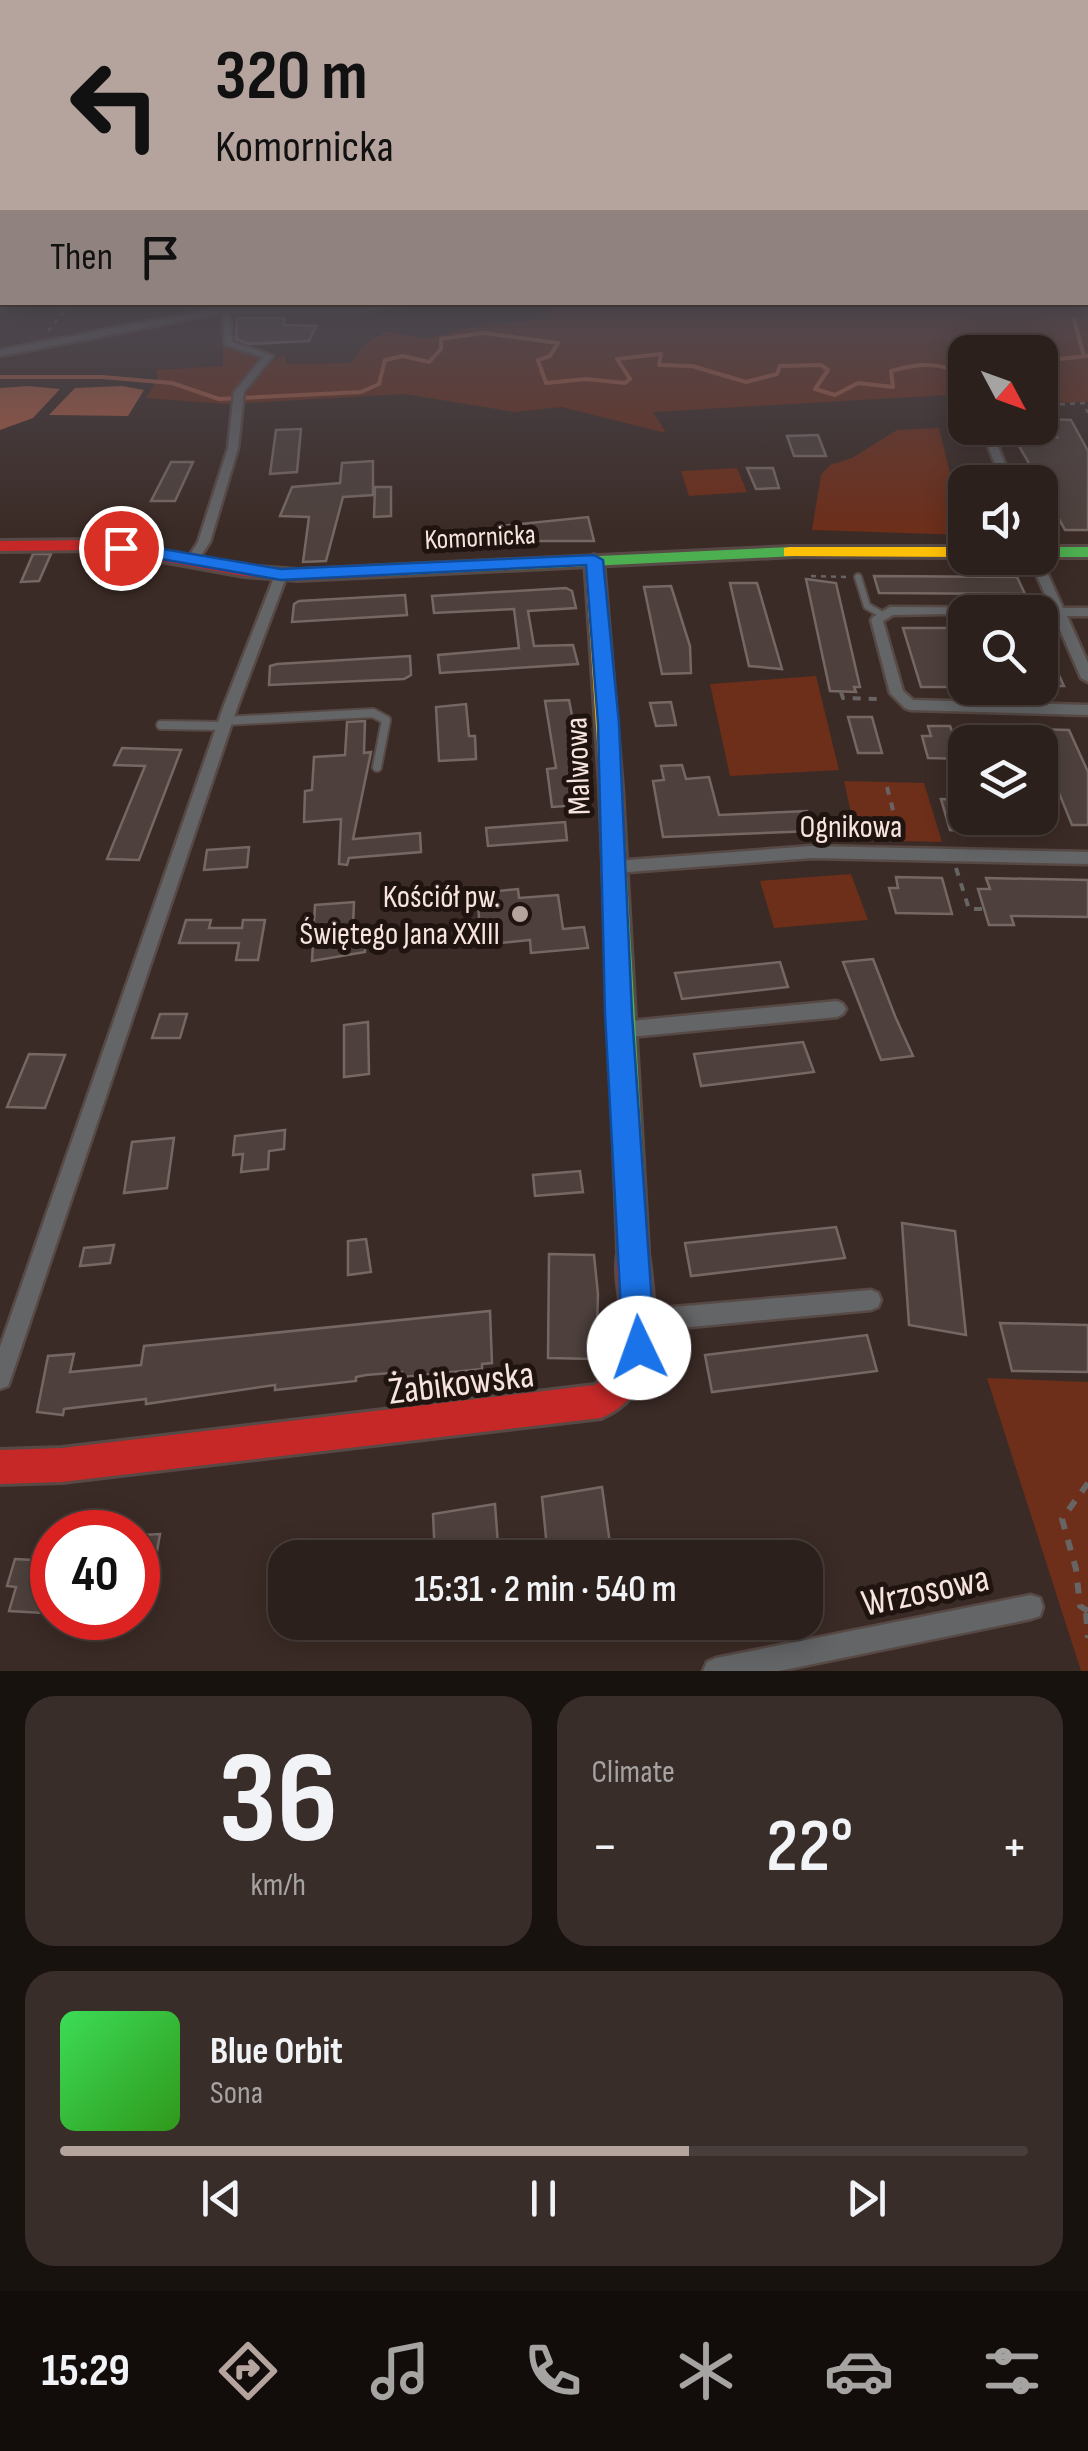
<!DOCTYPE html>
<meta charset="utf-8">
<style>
body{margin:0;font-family:"Sofia Sans Condensed",sans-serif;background:#382d29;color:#f1f3f6;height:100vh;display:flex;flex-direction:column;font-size:38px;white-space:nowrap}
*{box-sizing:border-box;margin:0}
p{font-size:32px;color:#a6a3a3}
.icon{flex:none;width:55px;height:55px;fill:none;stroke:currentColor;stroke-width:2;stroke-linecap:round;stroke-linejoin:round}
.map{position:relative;height:1671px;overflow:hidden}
.side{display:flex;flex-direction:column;gap:25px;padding:25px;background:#18120f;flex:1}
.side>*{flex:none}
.top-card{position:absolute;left:0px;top:0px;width:1090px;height:305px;box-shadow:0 5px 25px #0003,0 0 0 2px #483e3b;background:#b5a39e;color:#111;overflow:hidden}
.needle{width:65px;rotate:131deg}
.buttons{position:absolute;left:948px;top:335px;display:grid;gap:20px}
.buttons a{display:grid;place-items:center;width:110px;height:110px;border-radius:20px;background:#2c201c;box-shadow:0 5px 25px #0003,0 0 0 2px #483e3b;font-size:50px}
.speed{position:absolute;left:30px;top:1510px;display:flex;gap:20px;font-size:50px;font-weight:700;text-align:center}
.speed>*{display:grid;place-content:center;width:130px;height:130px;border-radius:50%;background:#2c201c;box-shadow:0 5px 25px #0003,0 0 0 2px #483e3b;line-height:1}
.speed .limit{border:15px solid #d22;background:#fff;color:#111}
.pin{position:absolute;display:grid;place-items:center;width:85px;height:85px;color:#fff;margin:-42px;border:5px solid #fff;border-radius:50%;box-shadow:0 2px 10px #0007}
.me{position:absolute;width:110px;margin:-55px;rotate:357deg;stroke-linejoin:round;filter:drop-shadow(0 0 8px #0008)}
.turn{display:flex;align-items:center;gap:35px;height:210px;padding:0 50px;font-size:45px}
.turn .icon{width:130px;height:130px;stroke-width:2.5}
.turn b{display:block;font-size:70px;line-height:85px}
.then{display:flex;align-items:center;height:95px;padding:0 50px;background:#0003;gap:20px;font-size:38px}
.big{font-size:75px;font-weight:600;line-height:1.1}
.side .tile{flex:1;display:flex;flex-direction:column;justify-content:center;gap:15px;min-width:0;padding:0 35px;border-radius:30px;background:#382d29}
.side .dial{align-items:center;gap:0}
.dial b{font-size:130px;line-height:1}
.song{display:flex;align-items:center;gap:30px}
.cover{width:120px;height:120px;border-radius:15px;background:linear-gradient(135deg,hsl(130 70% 55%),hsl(110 70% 35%))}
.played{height:10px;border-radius:5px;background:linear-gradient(90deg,#b5a39e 65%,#483e3b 65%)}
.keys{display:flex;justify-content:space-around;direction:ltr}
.heat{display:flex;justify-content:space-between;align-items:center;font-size:55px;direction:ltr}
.side .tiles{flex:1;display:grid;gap:25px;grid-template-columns:1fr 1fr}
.tile:last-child{grid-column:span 2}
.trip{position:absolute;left:268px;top:1540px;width:555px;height:100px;border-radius:30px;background:#2c201c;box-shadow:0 5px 25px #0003,0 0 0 2px #483e3b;font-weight:600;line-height:100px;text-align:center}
.dock{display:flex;height:160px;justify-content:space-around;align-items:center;background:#120d0b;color:#a6a3a3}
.dock .icon{width:70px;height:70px}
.dock .current{color:#b5a39e}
.dock b{font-size:45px;color:#f1f3f6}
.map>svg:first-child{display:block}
</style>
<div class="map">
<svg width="1088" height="1671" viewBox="0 0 1088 1671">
<rect width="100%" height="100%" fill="#3b2b26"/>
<g fill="#6d2e1a">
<polygon points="1088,296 1088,402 1040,403 1040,352 965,352 965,420 954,421 948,395 653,412 666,433 562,407 514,412 405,394 227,404 146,398 158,379 156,370 223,366 223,337 231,348 263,354 245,377 250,379 267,363 286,355 286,364 350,363 364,345 386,331 427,339 464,329 549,318 556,304 547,303 1088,302"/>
<polygon points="939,428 965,535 812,530 821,475 830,465 852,458 897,430"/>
<polygon points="737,468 747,492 689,496 681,471"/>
<polygon points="816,676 839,770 730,776 710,684"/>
<polygon points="844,781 924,783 942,842 857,840"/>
<polygon points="851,874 868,920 774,928 760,881"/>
<polygon points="987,1378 1088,1382 1088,1671 1081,1671"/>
</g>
<g fill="#ad5b41">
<polygon points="28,386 60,389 33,418 0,430 0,388"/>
<polygon points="122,386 144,390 128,416 49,415 75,388"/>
</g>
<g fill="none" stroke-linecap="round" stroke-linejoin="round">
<g stroke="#ad5b41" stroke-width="4">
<polyline points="1074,319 1084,356"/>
<polyline points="1040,361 1088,356"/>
<path d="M 0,377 L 102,377 L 172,383 L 219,399 L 361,392 L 379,384 L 385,360 L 403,356 L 429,362 L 441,349 L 441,339 L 483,333 L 558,343 L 550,356 L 538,360 L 546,383 L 586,379 L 625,383 L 630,379 L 617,359 L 661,354 L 659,365 L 692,366 L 746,382 L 777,374 L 780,366 L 821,365 L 828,370 L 815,389 L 835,395 L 858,383 L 893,387 L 891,371 C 917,364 943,360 965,378"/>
<polyline points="1040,384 1040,388"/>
</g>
</g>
<g fill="#4e413d" stroke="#756763" stroke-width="2.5">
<polygon points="237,318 285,318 283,325 316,326 309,341 248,344 236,339"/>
<polygon points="1048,419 1071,420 1088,451 1088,530 1065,530 1058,517 1040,516 1040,482 1013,436 1057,437"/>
<polygon points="301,429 297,472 270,474 276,430"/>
<polygon points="818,435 826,456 794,456 787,436"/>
<polygon points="373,461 373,495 343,497 326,561 303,562 309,517 280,516 292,487 340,483 342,463"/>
<polygon points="171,462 193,462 175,501 151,501"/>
<polygon points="747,468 773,468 779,488 756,489"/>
<polygon points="375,487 391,487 391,516 374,517"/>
<polygon points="588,517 594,541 503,541 501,526"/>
<polygon points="33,554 51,554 39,581 21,582"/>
<polygon points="874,576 1017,577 1025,594 879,593"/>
<polygon points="806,579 836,583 860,687 854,687 856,692 830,691"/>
<polygon points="730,583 757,583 782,669 749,666"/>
<polygon points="671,586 690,646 691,673 662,674 644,587"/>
<polygon points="566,588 572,591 576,608 528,611 534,646 573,645 578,664 440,673 438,655 519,648 514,609 434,613 432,596"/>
<polygon points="405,595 407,615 292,622 294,604 299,601"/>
<polygon points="903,628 965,628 965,687 921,687"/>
<polygon points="1040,635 1064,686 1040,686"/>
<polygon points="410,656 411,675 404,679 269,685 270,666 277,664"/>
<polygon points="569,700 579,752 572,753 580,805 552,807 547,769 556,768 545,701"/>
<polygon points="671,702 676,725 656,726 650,703"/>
<polygon points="466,704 469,736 475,736 476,759 439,761 436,707"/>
<polygon points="848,717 872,717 882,753 858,753"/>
<polygon points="365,721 364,753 371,752 353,839 420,833 421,852 349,858 347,865 339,864 341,819 304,822 305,791 312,790 314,757 345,755 347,722"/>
<polygon points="928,726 950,726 963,759 928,758 922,736 931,736"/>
<polygon points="1033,729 1069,730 1088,772 1088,825 1072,825"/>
<polygon points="122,748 181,750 139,860 107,859 145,766 114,765"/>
<polygon points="682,765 686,779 709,777 719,815 807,811 813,831 663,837 653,781 664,780 661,766"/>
<polygon points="941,799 965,800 965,831 950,830"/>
<polygon points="977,818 1036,818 1041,833 977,831"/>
<polygon points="565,822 567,840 488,846 486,828"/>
<polygon points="249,847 247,867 204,870 207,850"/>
<polygon points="896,877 942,878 952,914 896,913 889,888 898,888"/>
<polygon points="986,878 1088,880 1088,917 1011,916 1014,925 989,925 978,889 990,889"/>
<polygon points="518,889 519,898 558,895 563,929 584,927 588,948 531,953 530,940 492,944 491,934 480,935 478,902 490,901 489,892"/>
<polygon points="354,902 353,926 365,925 365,952 312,961 315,905"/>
<polygon points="186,920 211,920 209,928 242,928 243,920 265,920 258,960 236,960 239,943 179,943"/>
<polygon points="873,959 895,1016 913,1056 881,1060 843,962"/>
<polygon points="780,962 788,987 682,999 675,973"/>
<polygon points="160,1014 187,1014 180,1038 152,1038"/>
<polygon points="368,1022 369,1074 344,1077 344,1025"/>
<polygon points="803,1042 814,1072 701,1086 694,1054"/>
<polygon points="29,1054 65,1055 45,1108 7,1107"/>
<polygon points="285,1130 284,1149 269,1151 268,1169 241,1172 243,1154 233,1155 235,1136"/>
<polygon points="174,1138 167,1188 124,1193 132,1142"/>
<polygon points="580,1171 583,1192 535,1196 533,1175"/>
<polygon points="902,1223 955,1231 966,1335 909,1325"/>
<polygon points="836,1227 845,1258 691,1276 685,1243"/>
<polygon points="366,1239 371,1272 348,1275 348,1241"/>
<polygon points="114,1245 110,1263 80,1266 84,1248"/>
<polygon points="549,1254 594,1255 598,1294 596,1359 548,1358"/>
<polygon points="490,1311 492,1363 482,1364 482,1369 402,1377 402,1372 366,1375 356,1377 356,1381 275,1390 275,1385 146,1404 146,1399 64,1409 63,1415 37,1412 48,1356 74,1354 70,1372 141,1365 144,1346"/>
<polygon points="1000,1323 1088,1325 1088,1372 1012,1371"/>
<polygon points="867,1335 877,1371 712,1392 705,1355"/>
<polygon points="602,1487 612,1558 548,1558 542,1497"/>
<polygon points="495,1504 499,1558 435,1558 433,1514"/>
<polygon points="160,1534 153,1574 138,1576 142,1535"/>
<polygon points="15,1559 52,1561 52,1584 44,1613 9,1611 16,1587 7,1586"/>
</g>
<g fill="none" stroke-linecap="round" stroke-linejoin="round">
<defs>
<polyline id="lane-far1" points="858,577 867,606 881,614"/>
<g id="lane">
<polyline points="225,721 373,713 386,720 377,767"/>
<polyline points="161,725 224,726"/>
</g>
<g id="street">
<polygon points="393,302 416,302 362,313 230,313 232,342 273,356 244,392 238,448 210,542 196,563 192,564 186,561 198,542 228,448 234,392 263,357 225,345 222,313 0,356 0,350 216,308 362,307"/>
<polygon points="629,302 646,302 646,303 642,305"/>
<polygon points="981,428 991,428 1012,482 1002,482"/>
<polygon points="1040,557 1063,608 1088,608 1088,616 1067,616 1088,663 1088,682 1081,678 1054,616 1040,616 1040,612 893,615 883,621 903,691 913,700 1088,705 1088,715 910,710 905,708 890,693 871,620 873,617 890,607 1051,608 1029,558"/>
<polygon points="281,571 287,575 237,708 11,1378 8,1386 0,1389 0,1347 223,708 275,575"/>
<polygon points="812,846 1088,852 1088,864 812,858 615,873 610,871 607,867 610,863 615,861"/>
<polygon points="837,1001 843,1004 846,1009 843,1014 837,1017 620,1038 614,1036 611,1030 614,1024 620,1022"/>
<polygon points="871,1290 878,1293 881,1300 878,1307 871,1310 638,1332 631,1328 627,1321 631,1314 638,1310"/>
<polygon points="1031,1595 1040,1598 1043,1607 1040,1616 1031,1619 779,1671 703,1671 707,1662 716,1658"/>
</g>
<g id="fast">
<polygon points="790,547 796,548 796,556 382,576 373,571 382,566"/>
<rect x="1040" y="547" width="48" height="10"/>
<polygon points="611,779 622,787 648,1250 644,1261 633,1265 622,1261 618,1250 600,787"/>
</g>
<g id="slow">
<polygon points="790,547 965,547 965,557 784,556 784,548"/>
<polygon points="594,555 603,560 622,787 611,795 600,787 585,560"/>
</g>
<g id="jam">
<polygon points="101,540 244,566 298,570 382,566 391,571 382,576 298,580 244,576 101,550 0,551 0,541"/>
<path d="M 633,1235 L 644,1239 C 650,1254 650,1270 652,1287 C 658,1337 655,1395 601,1418 L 62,1482 L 0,1484 L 0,1450 L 62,1448 L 595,1385 C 651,1343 602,1288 622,1239 Z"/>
</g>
</defs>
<use href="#lane-far1" stroke="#574945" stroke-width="10"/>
<use href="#lane" stroke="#574945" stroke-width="12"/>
<use href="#street" stroke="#574945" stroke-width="5"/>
<use href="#fast" stroke="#574945" stroke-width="6"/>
<use href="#slow" stroke="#574945" stroke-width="6"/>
<use href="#jam" stroke="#574945" stroke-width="6"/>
<g stroke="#686464" stroke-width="2.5" stroke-dasharray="5 5" stroke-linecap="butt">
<polyline points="656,303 675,302"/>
<polyline points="48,331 72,302"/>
<polyline points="1040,405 1088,403"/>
<polyline points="1086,409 1088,413"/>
<polyline points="811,576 846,577"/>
</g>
<g stroke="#686464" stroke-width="4" stroke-dasharray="8 8" stroke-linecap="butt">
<polyline points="841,692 843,698 881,699"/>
<polyline points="887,787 901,841"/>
<polyline points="956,868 969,909 984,909"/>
</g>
<g stroke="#686464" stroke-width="6" stroke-dasharray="11 11" stroke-linecap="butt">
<polyline points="1088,1483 1062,1519 1076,1569 1080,1606 1088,1611"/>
<polyline points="1086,1613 1088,1638"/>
</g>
<use href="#lane-far1" stroke="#646567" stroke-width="6"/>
<use href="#lane" stroke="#646567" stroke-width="8"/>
<use href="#street" fill="#646567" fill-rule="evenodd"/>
<use href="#fast" fill="#4caf50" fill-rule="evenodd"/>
<use href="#slow" fill="#ffc107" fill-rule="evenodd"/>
<use href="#jam" fill="#c62828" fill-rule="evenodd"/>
</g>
<linearGradient id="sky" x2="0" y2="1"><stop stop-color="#201815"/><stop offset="0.56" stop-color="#4f4a52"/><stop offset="1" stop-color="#4f4a52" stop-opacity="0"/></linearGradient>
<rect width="1088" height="530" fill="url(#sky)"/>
<polygon fill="#1a73e8" stroke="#114b97" stroke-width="2.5" points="121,542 281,569 594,555 603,560 619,724 632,1014 655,1348 651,1360 639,1365 627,1360 623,1348 605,1014 598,724 586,565 281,580 115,551 113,548"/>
<circle fill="#b5a39e" stroke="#201410" stroke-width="4" cx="520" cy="914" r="10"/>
<g text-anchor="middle" stroke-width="10" stroke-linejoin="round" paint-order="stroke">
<g font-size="28" fill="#f7e4de" stroke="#201410">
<text transform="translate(480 536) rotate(-3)" y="10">Komornicka</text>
</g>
<g font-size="32" fill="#f7e4de" stroke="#201410">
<text transform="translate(577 766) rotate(-92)" y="11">Malwowa</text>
<text x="851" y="837">Ognikowa</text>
</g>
<g font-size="32" fill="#f7e4de" stroke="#201410" text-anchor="end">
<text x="500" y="907">Kościół pw.<tspan x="500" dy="37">Świętego Jana XXIII</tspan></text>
</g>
<g font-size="38" fill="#f7e4de" stroke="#201410">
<text transform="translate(461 1382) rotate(-7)" y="13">Żabikowska</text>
<text transform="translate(925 1590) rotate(-12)" y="13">Wrzosowa</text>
</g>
</g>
</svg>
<div class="buttons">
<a><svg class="needle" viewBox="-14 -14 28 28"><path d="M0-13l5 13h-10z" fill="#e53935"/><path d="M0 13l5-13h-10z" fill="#a6a3a3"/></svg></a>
<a><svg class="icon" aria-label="sound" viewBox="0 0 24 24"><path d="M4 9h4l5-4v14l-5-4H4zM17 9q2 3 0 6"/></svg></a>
<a><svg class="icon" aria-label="search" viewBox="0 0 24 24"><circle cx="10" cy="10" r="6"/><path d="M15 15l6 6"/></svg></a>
<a><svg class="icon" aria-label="layers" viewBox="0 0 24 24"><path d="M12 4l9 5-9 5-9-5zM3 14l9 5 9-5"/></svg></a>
</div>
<div class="speed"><div class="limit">40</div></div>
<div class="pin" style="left:121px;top:548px;background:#d93025"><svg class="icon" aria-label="arrive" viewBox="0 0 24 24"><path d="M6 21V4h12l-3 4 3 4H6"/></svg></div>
<svg class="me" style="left:639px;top:1348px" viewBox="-20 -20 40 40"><circle r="19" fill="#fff"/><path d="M0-13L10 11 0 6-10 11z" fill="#1a73e8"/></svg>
<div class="trip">15:31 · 2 min · 540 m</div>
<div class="top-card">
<div class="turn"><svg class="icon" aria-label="left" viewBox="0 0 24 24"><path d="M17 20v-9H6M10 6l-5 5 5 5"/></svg><div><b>320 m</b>Komornicka</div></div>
<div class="then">Then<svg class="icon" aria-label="arrive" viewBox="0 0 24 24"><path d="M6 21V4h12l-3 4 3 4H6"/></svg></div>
</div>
</div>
<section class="side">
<div class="tiles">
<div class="tile dial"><b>36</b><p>km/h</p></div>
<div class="tile"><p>Climate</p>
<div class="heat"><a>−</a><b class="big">22°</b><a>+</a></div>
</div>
<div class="tile">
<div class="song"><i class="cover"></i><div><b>Blue Orbit</b><p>Sona</p></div></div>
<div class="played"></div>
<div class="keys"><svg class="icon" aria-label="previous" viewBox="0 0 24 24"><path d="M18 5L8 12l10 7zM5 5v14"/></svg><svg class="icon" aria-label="pause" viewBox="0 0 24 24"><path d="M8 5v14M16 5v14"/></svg><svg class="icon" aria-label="next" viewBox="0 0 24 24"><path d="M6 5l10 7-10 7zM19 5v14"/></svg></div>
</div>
</div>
</section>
<nav class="dock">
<b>15:29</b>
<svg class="icon current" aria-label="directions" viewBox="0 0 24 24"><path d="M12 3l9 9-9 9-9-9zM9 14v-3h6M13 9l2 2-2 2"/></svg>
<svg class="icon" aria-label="music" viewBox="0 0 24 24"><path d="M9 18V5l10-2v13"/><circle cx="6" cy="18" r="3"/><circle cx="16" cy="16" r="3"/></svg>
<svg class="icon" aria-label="phone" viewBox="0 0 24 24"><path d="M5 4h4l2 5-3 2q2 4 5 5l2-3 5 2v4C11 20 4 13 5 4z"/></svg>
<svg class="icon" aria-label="climate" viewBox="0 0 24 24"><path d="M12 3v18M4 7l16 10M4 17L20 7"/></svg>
<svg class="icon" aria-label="car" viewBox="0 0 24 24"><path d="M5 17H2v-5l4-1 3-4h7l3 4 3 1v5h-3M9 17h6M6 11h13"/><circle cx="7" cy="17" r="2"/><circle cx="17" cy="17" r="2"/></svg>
<svg class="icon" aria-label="filters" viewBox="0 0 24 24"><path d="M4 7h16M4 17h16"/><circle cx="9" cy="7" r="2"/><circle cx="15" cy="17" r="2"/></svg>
</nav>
